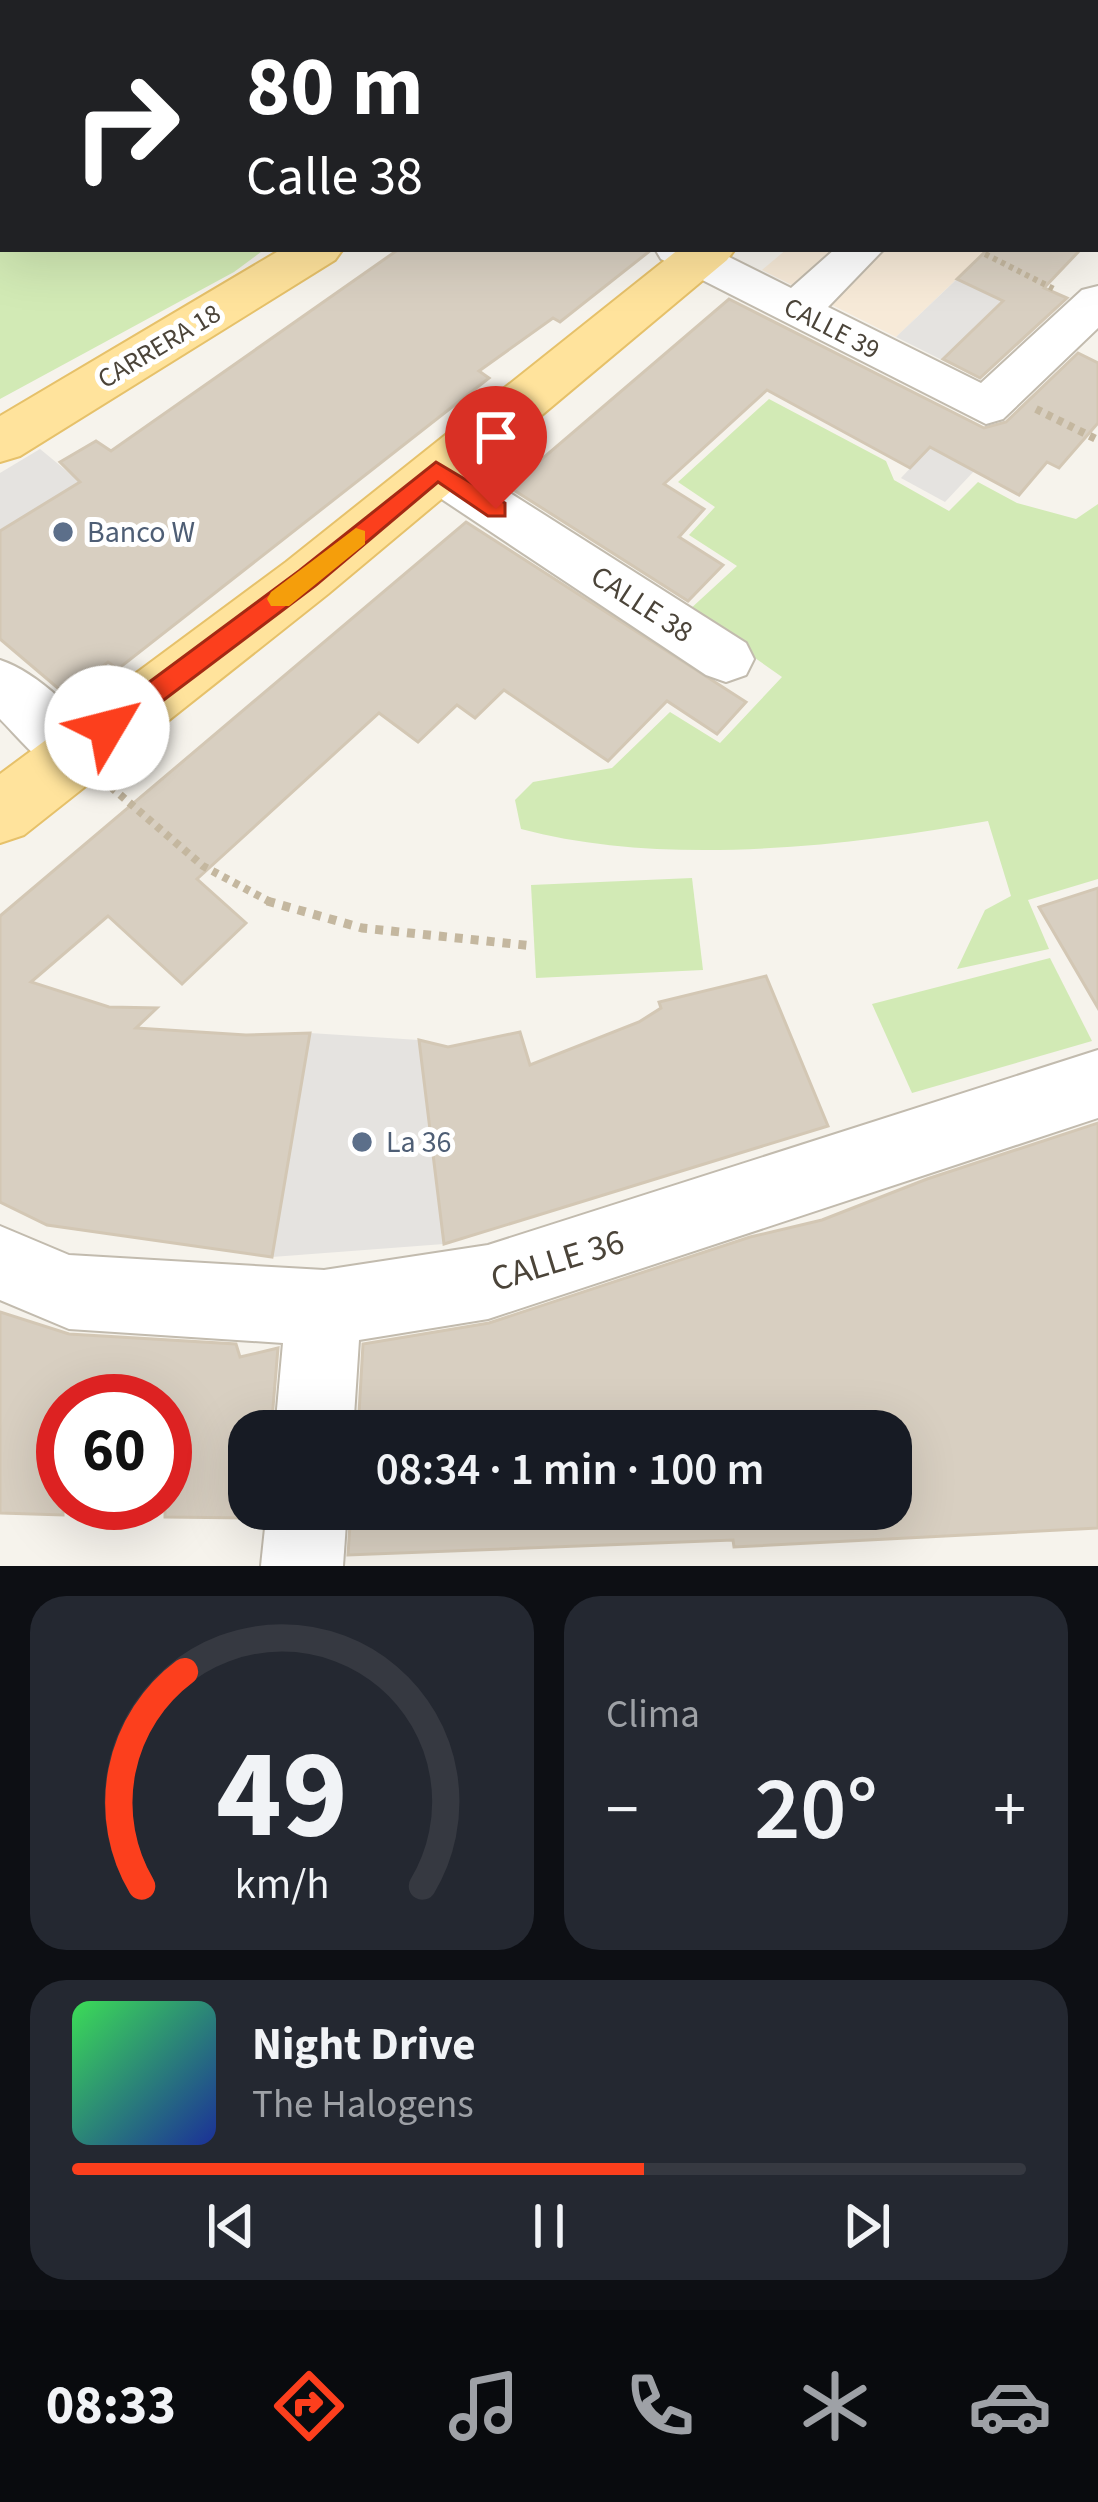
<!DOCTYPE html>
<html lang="es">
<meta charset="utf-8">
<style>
body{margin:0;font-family:"Source Sans 3",sans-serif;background:#242831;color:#f1f3f6;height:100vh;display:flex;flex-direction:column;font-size:45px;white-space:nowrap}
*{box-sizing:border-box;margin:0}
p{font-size:39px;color:#9ea1a6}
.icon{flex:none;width:66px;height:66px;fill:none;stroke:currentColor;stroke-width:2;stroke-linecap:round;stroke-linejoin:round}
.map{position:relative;height:1566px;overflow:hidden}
.drawer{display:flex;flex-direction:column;gap:30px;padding:30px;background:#0d0f14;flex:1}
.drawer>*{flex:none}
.top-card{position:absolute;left:0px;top:0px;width:1098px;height:252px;box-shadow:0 12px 48px #0002;background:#202124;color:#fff;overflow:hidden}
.speed{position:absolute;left:36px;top:1374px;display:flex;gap:24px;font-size:60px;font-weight:700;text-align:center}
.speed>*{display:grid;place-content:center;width:156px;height:156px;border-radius:50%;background:#171b24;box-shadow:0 12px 48px #0002;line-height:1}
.speed .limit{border:18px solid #d22;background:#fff;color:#111}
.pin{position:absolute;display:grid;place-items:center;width:102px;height:102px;color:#fff;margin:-123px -51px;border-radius:50% 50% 50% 0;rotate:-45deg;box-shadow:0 0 12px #0007}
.pin .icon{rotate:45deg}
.me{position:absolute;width:132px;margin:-66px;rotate:53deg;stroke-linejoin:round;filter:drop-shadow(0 0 9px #0008)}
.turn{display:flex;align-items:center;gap:42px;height:252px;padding:0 48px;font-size:54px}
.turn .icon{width:156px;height:156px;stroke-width:2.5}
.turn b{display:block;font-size:84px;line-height:102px}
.big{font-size:90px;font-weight:600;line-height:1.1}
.drawer .widget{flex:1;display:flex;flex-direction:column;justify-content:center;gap:18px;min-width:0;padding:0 42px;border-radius:36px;background:#242831}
.drawer .dial{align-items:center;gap:0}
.dial svg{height:312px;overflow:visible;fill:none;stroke:#363941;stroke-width:7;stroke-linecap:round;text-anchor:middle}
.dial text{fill:#f1f3f6;stroke:none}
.song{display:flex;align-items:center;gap:36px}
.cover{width:144px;height:144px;border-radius:18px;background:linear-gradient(135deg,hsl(130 70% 55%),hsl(230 70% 35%))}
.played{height:12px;border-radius:6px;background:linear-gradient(90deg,#fc3f1d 60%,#363941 60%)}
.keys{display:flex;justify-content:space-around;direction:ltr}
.heat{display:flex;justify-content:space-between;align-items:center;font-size:66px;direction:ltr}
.drawer .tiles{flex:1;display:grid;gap:30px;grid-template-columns:1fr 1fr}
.widget:last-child{grid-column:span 2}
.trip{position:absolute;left:228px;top:1410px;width:684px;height:120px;border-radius:36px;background:#171b24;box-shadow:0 12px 48px #0002;font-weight:600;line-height:120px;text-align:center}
.dock{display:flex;height:192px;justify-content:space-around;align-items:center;background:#090b0e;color:#9ea1a6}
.dock .icon{width:84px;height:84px}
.dock .active{color:#fc3f1d}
.dock b{font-size:54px;color:#f1f3f6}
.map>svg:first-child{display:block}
</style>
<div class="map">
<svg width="1098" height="1566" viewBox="0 0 1098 1566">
<rect width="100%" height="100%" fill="#f6f3ec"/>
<polygon fill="#f7ead8" points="787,249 988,249 896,337 762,270"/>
<g fill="#d2eab5">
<polygon points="0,0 435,0 3,3 3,249 265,249 234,272 0,399"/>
<path d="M 769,399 L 886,461 L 894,480 L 949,511 L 978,482 L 1017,503 L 1076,519 L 1098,504 L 1098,879 L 1028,900 L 1049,949 L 957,969 L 985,910 L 1011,896 L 988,821 C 843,847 663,867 521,829 L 515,800 L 533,782 L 612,768 L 670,712 L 720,743 L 782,677 L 688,611 L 737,566 L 689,535 L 715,507 L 678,482 Z"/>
<polygon points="692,878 703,970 536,978 531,885"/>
<polygon points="1050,958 1092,1041 912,1093 872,1004"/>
</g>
<g fill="#e5e3e0">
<polygon points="957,279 1002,300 942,360 896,337"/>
<polygon points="959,416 1004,439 945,502 901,478"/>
<polygon points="40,449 80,482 0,531 0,473"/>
<polygon points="310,1033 419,1040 444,1244 272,1257"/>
</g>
<g fill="#d8cfc1" stroke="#d3c7b4" stroke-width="3">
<polygon points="399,249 651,250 560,322 553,318 479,371 489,378 118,669 108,662 66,695 0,639 0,531 80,482 60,462 96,441 111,451"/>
<polygon points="988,249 1081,249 1044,288 1067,298 980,378 943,359 1003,301 957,279"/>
<polygon points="729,299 984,428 1006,422 1078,353 1098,363 1098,423 1059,468 1047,462 1019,495 930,447 910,468 767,390 664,484 704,509 679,537 723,565 688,601 509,487"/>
<polygon points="466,522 746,702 717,734 667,701 608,761 504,690 475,718 457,705 418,742 379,713 197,879 246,923 182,984 108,916 31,982 109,1007 157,1008 136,1028 246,1035 310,1033 272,1257 47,1225 0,1202 0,916"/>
<polygon points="1098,888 1098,1008 1039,907"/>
<polygon points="766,976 828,1126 444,1244 419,1040 448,1047 520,1032 530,1065 639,1022 661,1008 659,1002"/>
<polygon points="1098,1123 1098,1528 734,1547 733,1540 348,1555 351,1509 891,1509 891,1431 358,1431 363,1344 489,1323 750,1237 822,1220 927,1179"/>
<polygon points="0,1312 69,1334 236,1344 240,1357 278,1348 271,1431 249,1431 249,1518 165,1517 165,1401 63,1401 63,1515 0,1513"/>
</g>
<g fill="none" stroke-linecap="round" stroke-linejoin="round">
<defs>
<g id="minor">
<polygon points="695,0 736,0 693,3"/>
<polygon points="813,0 856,0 858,3 815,3"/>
<polygon points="1095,100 1098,101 1098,125 1095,124"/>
<polygon points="655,249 713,249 791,288 835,249 884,249 828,307 981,383 1082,290 1098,286 1098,328 1003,419 986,424 661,259"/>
<polygon points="437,452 455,458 746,643 754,659 746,675 726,682 706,675 419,484 411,471 419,458"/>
<path d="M 0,660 C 37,672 86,718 104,753 L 95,771 C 53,785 28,747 0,719 Z"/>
<polygon points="1098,1050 1098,1118 488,1319 359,1340 353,1431 275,1431 283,1343 69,1329 0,1300 0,1226 69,1255 324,1270 488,1245"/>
<polygon points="267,1509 347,1509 343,1566 261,1566"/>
</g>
<g id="major">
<polygon points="463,0 505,0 462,3"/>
<polygon points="998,0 1042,0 996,3"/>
<polygon points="282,249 343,249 335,260 20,456 0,462 0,416"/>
<polygon points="679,249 735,249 727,260 328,594 24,835 0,843 0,774 286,562"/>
</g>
</defs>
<use href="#minor" stroke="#c2bbae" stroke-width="4"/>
<use href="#major" stroke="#e6c16a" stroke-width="4"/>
<polyline stroke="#c4b79f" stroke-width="6" stroke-dasharray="4.5 4.5" stroke-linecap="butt" points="985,254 1054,289"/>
<g stroke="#c4b79f" stroke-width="8" stroke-dasharray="6 6" stroke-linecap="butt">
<polyline points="1036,409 1098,440"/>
<polyline points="111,787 203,866 274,904"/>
</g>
<polyline stroke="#c4b79f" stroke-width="9" stroke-dasharray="8 8" stroke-linecap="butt" points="267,901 362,928 534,946"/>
<use href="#minor" fill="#fff" fill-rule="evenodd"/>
<use href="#major" fill="#ffe39c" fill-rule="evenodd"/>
</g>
<polygon fill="#fc3f1d" stroke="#a42913" stroke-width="3" points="436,462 505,503 505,516 488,516 438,482 316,585 116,736 98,736 94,728 98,720 299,571"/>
<polygon fill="#f59e0b" points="356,528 365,531 365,544 289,606 271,606 267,599 271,592"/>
<g fill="#5c6f8a" stroke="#fff" stroke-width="4.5">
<circle cx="63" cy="532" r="12"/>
<circle cx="362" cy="1142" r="12"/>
</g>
<g text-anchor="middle" stroke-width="10" stroke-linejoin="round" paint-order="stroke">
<g font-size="27" fill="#4b4439" stroke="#fff">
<text transform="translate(832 328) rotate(27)" y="9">CALLE 39</text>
<text transform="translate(159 346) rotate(-31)" y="9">CARRERA 18</text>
</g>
<g font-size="30" fill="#4e5e75" stroke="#fff" text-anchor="start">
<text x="87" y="542">Banco W</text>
<text x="386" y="1152">La 36</text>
</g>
<g font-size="30" fill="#4b4439" stroke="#fff">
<text transform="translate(642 604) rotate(33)" y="10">CALLE 38</text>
</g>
<g font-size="36" fill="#4b4439" stroke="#fff">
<text transform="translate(557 1259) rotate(-17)" y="13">CALLE 36</text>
</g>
</g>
</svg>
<div class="speed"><div class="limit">60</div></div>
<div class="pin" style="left:496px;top:509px;background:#d93025"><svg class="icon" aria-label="arrive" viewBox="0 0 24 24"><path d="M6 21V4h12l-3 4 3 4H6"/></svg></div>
<svg class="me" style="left:107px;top:728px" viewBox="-20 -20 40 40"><circle r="19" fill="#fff"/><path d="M0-13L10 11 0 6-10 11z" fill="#fc3f1d"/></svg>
<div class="trip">08:34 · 1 min · 100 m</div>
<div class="top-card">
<div class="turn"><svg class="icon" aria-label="right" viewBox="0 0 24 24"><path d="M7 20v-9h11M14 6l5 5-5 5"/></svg><div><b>80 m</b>Calle 38</div></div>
</div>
</div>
<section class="drawer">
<div class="tiles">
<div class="widget dial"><svg viewBox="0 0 100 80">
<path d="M14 69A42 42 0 1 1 86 69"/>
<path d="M14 69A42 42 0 0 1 25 14" stroke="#fc3f1d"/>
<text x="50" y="56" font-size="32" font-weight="700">49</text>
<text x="50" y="72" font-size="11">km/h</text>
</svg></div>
<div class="widget"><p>Clima</p>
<div class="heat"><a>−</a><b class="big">20°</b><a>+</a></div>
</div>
<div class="widget">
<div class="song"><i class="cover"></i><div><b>Night Drive</b><p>The Halogens</p></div></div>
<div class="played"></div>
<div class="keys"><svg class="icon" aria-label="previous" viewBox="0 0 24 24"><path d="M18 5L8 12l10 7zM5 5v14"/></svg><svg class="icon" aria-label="pause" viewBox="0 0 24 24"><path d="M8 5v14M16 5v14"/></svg><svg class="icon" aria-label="next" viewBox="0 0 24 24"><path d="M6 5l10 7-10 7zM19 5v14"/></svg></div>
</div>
</div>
</section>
<nav class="dock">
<b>08:33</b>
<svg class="icon active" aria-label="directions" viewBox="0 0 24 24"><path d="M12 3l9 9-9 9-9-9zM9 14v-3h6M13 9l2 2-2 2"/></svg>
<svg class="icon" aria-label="music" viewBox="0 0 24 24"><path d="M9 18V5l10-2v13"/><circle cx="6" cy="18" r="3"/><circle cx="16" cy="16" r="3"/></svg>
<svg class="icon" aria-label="phone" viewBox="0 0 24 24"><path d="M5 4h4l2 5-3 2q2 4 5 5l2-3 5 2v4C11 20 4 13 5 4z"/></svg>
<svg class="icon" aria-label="climate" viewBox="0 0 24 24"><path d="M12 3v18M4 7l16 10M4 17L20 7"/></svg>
<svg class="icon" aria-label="car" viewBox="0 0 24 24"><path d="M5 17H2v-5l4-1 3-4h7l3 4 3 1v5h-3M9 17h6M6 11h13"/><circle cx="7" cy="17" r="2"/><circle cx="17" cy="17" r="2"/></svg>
</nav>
